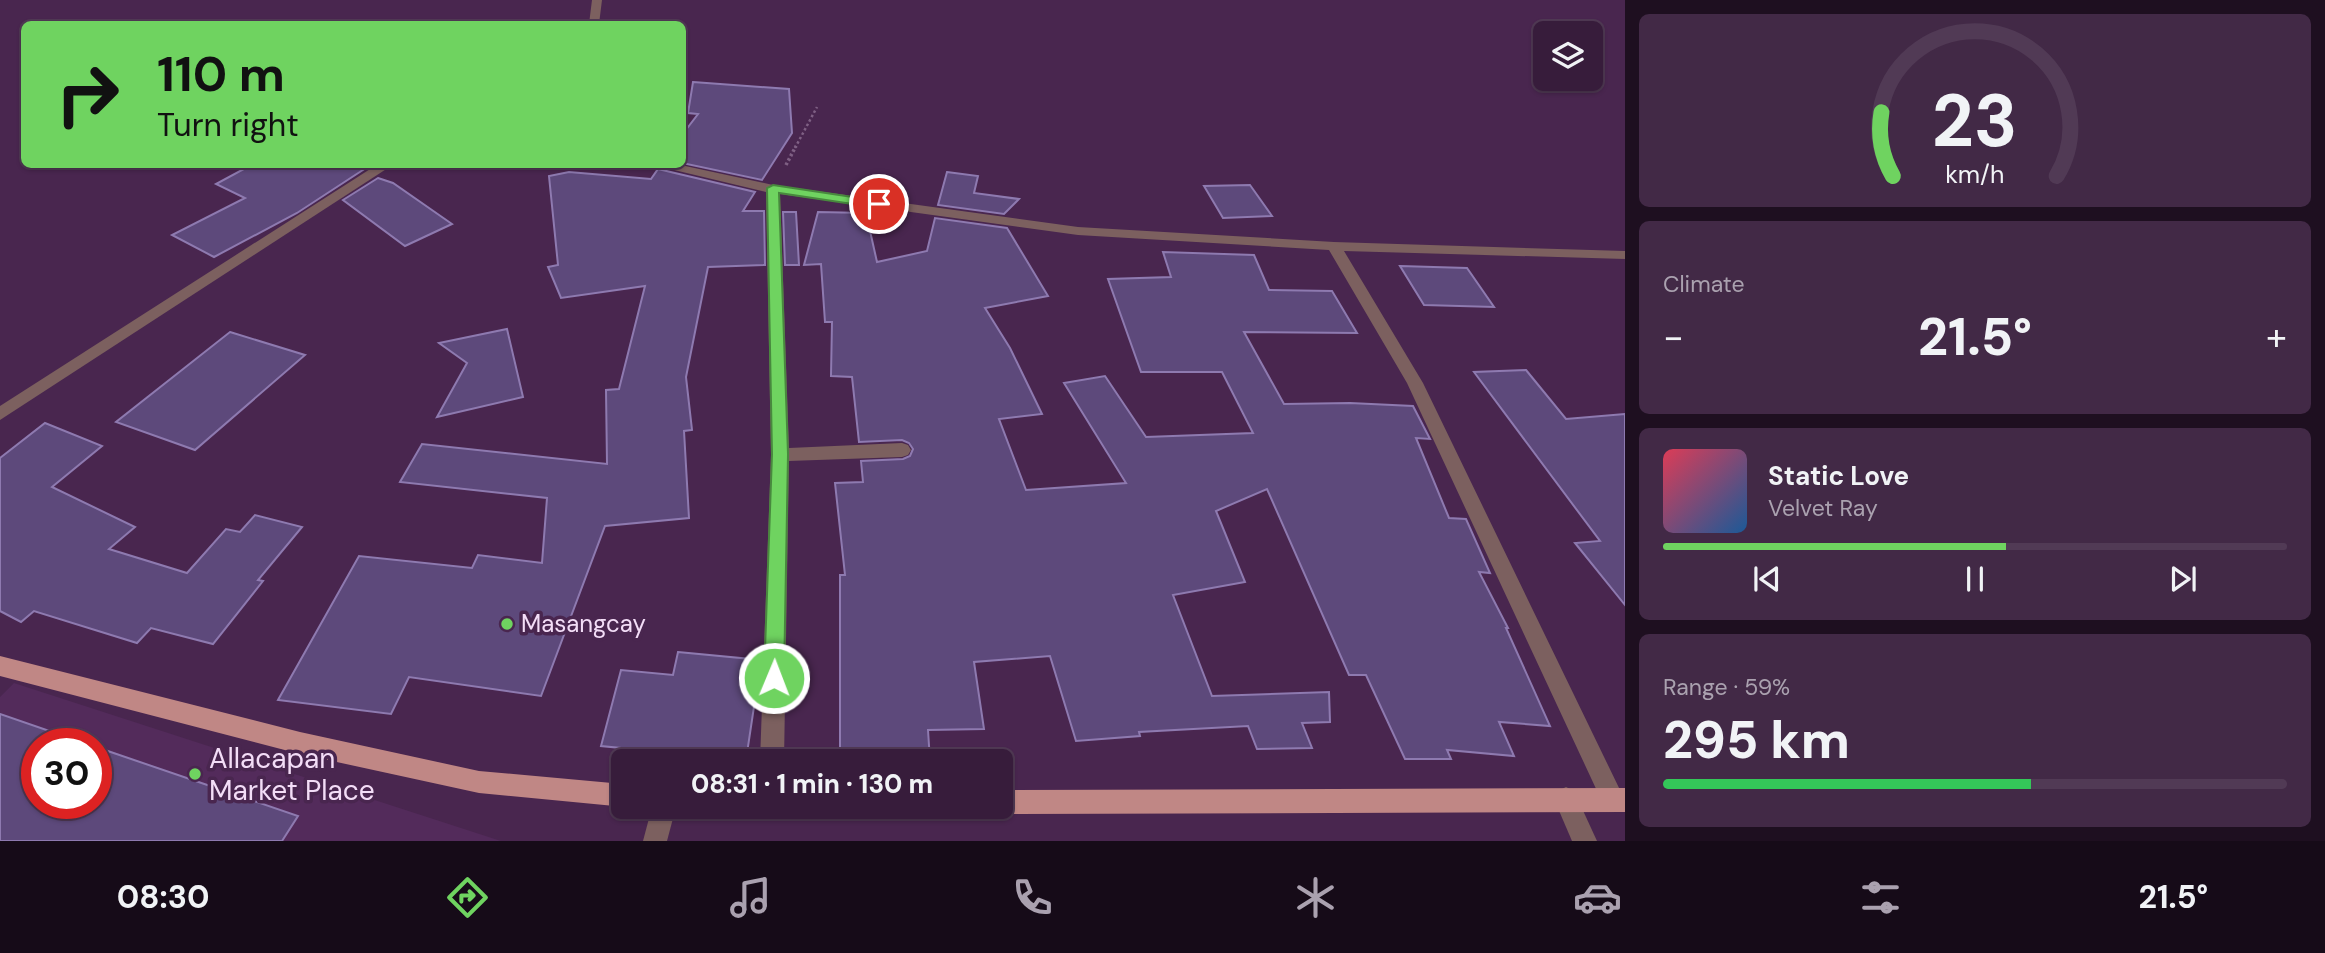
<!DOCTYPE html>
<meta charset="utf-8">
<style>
body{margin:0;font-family:"DM Sans",sans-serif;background:#422946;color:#f1f3f6;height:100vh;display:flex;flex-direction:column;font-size:26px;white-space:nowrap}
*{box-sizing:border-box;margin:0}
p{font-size:23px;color:#aaa1af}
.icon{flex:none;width:38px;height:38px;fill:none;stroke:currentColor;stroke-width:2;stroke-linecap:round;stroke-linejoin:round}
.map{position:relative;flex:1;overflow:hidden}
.details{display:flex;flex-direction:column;gap:14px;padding:14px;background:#1e0f20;width:700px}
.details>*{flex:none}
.guide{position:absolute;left:21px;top:21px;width:665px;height:147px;border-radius:10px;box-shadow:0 2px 5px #0004,0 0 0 2px #513a55;background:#6fd360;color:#111;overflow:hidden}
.tools{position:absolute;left:1533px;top:21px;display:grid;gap:14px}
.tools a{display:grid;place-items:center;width:70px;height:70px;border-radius:10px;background:#371c3b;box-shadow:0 2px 5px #0004,0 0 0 2px #513a55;font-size:35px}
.speed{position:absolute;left:21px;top:728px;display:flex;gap:14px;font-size:35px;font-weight:700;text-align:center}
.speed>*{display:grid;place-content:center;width:91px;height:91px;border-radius:50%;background:#371c3b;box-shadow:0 2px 5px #0004,0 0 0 2px #513a55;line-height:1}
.speed .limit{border:10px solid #d22;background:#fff;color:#111}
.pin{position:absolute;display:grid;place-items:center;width:60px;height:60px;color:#fff;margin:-30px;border:4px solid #fff;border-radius:50%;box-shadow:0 2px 7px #0007}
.me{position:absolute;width:77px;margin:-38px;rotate:1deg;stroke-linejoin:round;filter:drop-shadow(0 0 5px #0008)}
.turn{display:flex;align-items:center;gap:24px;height:147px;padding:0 21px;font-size:32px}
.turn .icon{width:91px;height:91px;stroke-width:2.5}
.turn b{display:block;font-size:49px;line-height:60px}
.big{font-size:52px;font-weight:800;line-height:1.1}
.details .card{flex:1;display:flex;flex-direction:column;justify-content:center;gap:10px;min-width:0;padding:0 24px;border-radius:10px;background:#422946}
.details .dial{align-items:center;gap:0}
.dial svg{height:182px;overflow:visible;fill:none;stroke:#513a55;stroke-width:7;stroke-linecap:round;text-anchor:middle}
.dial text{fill:#f1f3f6;stroke:none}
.song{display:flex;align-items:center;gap:21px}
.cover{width:84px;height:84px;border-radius:10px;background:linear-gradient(135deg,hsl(350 70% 55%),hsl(210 70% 35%))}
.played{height:7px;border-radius:4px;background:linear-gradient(90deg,#6fd360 55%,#513a55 55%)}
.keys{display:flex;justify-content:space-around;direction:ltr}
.heat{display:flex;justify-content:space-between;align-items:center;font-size:38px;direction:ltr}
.charge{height:10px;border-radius:5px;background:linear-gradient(90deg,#34c759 59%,#513a55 0)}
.trip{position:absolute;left:611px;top:749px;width:402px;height:70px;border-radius:10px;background:#371c3b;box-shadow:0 2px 5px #0004,0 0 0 2px #513a55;font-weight:800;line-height:70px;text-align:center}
.tabs{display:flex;height:112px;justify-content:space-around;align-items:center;background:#160b18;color:#aaa1af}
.tabs .icon{width:49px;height:49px}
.tabs .active{color:#6fd360}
.tabs b{font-size:32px;color:#f1f3f6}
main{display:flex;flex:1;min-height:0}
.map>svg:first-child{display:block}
</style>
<main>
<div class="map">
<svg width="1625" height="841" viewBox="0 0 1625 841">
<rect width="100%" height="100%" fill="#49264f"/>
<path fill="#532b5b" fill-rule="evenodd" d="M 14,683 L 501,841 L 0,841 L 0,697 ZM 37,744 L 96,744 L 96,803 L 37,803 Z"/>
<g fill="#5d497b" stroke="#8e7ab0" stroke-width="2">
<polygon points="693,82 789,89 792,133 762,180 682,163 682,135 698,114 688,113"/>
<polygon points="253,164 372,164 297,213 214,257 172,235 245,198 216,184"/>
<polygon points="658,169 755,192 743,211 764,211 765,265 708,267 686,377 692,430 684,431 689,518 605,526 541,696 409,677 391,714 278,700 359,556 472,568 478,555 542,563 547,498 400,482 422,444 607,464 606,390 619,389 645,286 561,298 548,267 558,265 549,176 569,172 651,179"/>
<polygon points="947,172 978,176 974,193 1019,199 1004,214 938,205"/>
<polygon points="378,178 393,183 452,224 405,246 343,200"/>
<polygon points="1250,185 1272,216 1223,218 1204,186"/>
<polygon points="783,212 796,212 799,265 785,265"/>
<polygon points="818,212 866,213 877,262 927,251 935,218 1007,228 1048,296 985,308 1010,348 1042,414 999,419 1026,490 1126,483 1064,383 1105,376 1146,437 1253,433 1222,372 1141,372 1108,279 1171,277 1163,252 1254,255 1269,290 1332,291 1357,333 1244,332 1284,404 1350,403 1413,406 1430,439 1416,438 1449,518 1466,519 1490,573 1479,572 1508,628 1506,628 1550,726 1499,722 1514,756 1447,750 1451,759 1405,759 1366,675 1349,675 1267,489 1216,511 1245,582 1173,595 1212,696 1329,692 1330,722 1302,723 1312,748 1257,749 1248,726 1139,732 1140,736 1076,741 1050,656 974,662 984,729 928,730 930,761 840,760 840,575 845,575 835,483 863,482 861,461 903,459 910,456 913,449 909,443 902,440 859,442 852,377 831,376 832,322 825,322 821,264 804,265"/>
<polygon points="1400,266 1467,268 1494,307 1424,305"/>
<polygon points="507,329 523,397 437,417 467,363 439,343"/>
<polygon points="230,332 305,355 195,450 116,422"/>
<polygon points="1526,370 1566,419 1625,414 1625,605 1575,543 1600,541 1474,372"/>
<polygon points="45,423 102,446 52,487 135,527 109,549 187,573 226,529 240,532 255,515 302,527 258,580 263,581 213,644 151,628 137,643 34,611 21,622 0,611 0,458"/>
<polygon points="678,652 761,660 746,760 601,746 621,670 673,675"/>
<polygon points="0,714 87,744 37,744 37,803 96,803 96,747 298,816 282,841 0,841"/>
</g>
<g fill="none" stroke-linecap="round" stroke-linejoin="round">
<polyline stroke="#7f6084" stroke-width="2.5" stroke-dasharray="2.5 2.5" stroke-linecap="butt" points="795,148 817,107"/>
<polyline stroke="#7f6084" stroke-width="3.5" stroke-dasharray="2.5 2.5" stroke-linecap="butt" points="786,165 796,146"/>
<g fill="#7c605f" fill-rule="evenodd">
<polygon points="592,0 602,0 599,24 589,24"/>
<polygon points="378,164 394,164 0,420 0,406"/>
<polygon points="649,164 676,164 773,185 1078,227 1334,242 1625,251 1625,259 1344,251 1423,383 1621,792 1625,800 1621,808 1613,812 1605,808 1407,383 1329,250 1078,235 780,194 789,448 902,443 908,445 911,450 908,455 902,457 789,461 784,761 760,761 771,455 766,192"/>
<polygon points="1566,787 1574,791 1597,841 1572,841 1554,799 1558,791"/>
<polygon points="652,807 676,807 667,841 643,841"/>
</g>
<g fill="#c08785" fill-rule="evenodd">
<polygon points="0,656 300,732 479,771 623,784 625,807 479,793 300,754 0,676"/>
<polygon points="1625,788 1625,812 1001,814 991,807 1001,807 1001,790"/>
</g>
</g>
<polygon fill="#6fd360" stroke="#48893e" stroke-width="2" points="773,185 879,201 885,204 879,208 779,193 788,454 784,678 781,684 774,687 767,684 764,678 772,454 767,188"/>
<g fill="#6fd360" stroke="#49264f" stroke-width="2.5">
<circle cx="507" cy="624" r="7"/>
<circle cx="195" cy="774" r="7"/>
</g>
<g text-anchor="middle" stroke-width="7" stroke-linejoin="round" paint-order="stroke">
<g font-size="24" fill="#f3ddf7" stroke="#49264f" text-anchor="start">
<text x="521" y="632">Masangcay</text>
</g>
<g font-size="28" fill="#f3ddf7" stroke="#49264f" text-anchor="start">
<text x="209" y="768">Allacapan<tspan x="209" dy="32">Market Place</tspan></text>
</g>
</g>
</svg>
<div class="tools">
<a><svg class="icon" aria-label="layers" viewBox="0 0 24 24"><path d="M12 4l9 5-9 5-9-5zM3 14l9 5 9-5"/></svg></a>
</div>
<div class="speed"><div class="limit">30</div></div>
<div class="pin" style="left:879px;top:204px;background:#d93025"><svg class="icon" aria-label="arrive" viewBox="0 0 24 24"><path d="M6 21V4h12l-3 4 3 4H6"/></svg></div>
<svg class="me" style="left:774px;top:678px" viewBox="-20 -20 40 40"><circle r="17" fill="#6fd360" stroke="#fff" stroke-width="3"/><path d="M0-11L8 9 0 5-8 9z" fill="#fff"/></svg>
<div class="trip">08:31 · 1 min · 130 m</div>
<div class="guide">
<div class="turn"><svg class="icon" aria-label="right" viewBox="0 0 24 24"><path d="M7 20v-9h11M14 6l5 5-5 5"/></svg><div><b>110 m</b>Turn right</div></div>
</div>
</div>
<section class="details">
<div class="card dial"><svg viewBox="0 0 100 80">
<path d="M14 69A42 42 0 1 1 86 69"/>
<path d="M14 69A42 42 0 0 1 9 41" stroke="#6fd360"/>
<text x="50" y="56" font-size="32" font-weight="700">23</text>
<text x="50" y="72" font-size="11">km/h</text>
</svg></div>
<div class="card"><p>Climate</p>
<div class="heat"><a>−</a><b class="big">21.5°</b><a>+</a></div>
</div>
<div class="card">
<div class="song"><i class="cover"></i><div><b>Static Love</b><p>Velvet Ray</p></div></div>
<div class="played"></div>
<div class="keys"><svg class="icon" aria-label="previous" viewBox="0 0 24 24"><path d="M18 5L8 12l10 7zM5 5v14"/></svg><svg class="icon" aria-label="pause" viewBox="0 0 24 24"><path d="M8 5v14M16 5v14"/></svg><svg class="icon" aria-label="next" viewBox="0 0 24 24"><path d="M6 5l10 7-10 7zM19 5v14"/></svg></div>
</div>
<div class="card"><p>Range · 59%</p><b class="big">295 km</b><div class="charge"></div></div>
</section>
</main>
<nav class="tabs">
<b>08:30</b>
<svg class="icon active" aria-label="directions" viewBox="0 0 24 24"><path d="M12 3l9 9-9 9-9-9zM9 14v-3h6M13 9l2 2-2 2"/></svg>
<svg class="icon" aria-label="music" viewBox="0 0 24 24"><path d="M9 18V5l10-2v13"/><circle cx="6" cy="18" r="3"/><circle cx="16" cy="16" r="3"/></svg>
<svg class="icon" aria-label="phone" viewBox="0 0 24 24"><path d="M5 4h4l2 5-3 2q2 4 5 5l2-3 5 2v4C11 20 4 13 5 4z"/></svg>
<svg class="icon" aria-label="climate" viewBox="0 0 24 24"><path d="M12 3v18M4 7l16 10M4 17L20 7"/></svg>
<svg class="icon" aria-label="car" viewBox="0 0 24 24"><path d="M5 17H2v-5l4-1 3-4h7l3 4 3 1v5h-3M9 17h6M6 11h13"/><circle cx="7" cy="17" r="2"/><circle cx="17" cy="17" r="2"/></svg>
<svg class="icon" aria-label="filters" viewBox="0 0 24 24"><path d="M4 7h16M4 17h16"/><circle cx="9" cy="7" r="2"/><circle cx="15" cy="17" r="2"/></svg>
<b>21.5°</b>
</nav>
